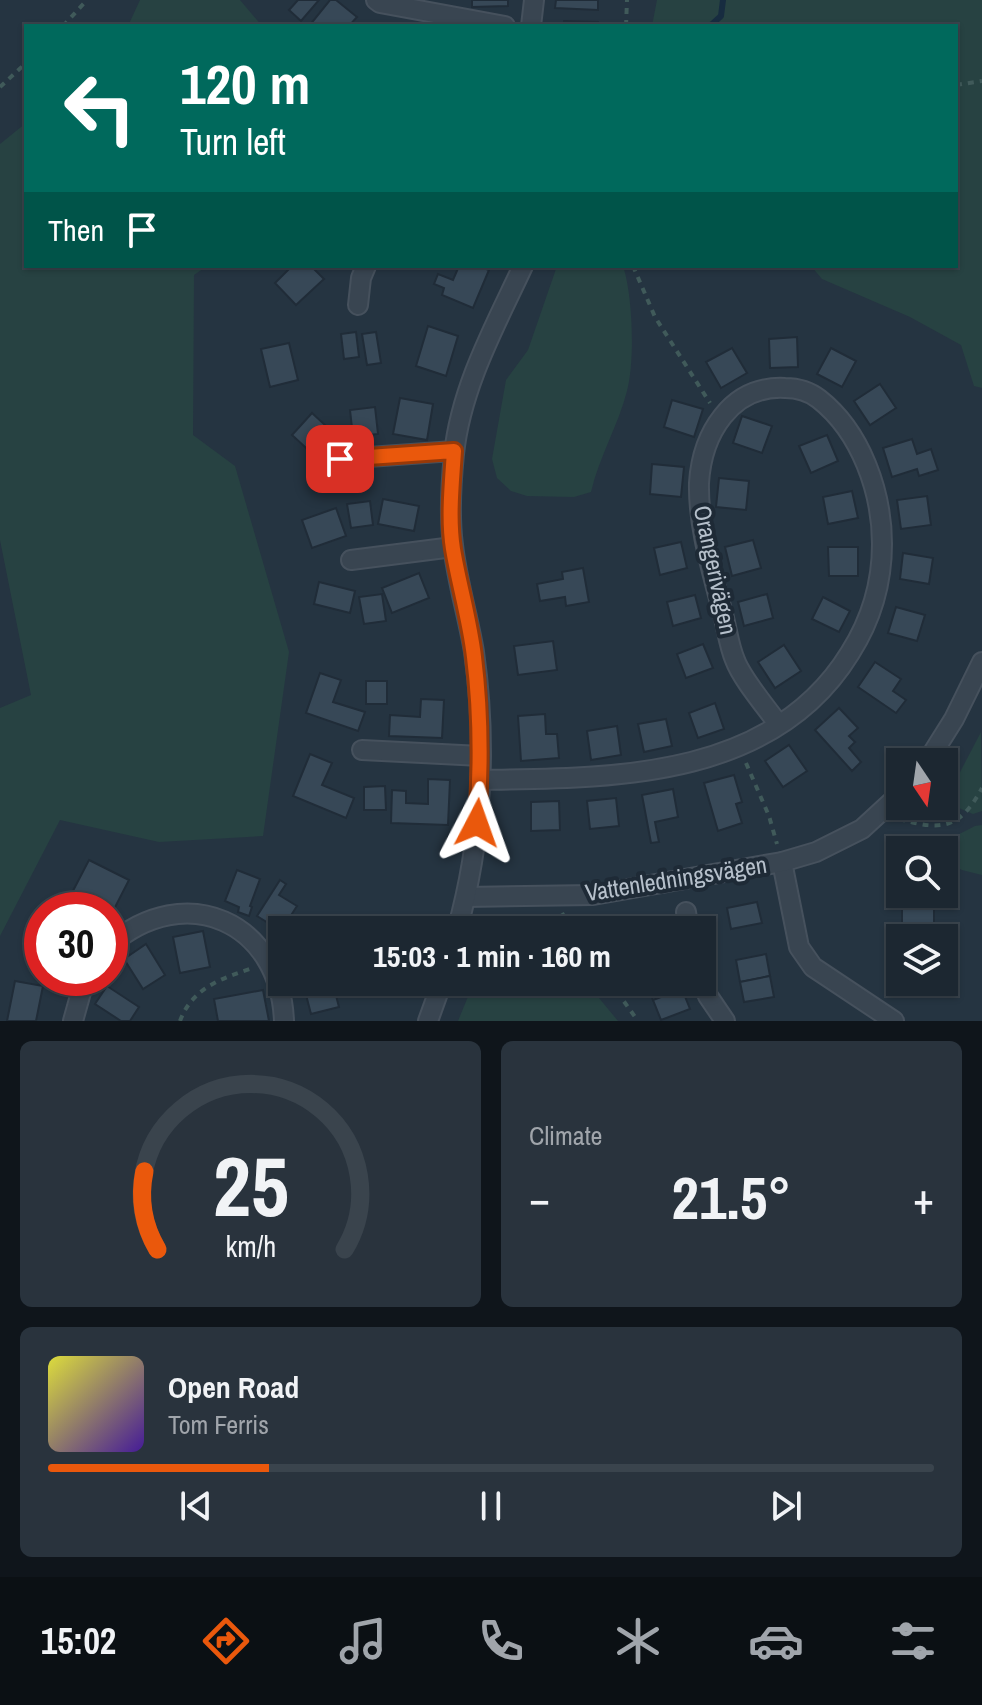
<!DOCTYPE html>
<meta charset="utf-8">
<style>
body{margin:0;font-family:"Archivo Narrow",sans-serif;background:#29333d;color:#f1f3f6;height:100vh;display:flex;flex-direction:column;font-size:30px;white-space:nowrap}
*{box-sizing:border-box;margin:0}
p{font-size:26px;color:#a0a5ab}
.icon{flex:none;width:44px;height:44px;fill:none;stroke:currentColor;stroke-width:2;stroke-linecap:round;stroke-linejoin:round}
.map{position:relative;height:1021px;overflow:hidden}
.details{display:flex;flex-direction:column;gap:20px;padding:20px;background:#0f151b;flex:1}
.details>*{flex:none}
.banner{position:absolute;left:24px;top:24px;width:934px;height:244px;border-radius:0px;box-shadow:0 2px 6px #0004,0 0 0 2px #3a444d;background:#00695c;color:#fff;overflow:hidden}
.needle{width:52px;rotate:167deg}
.buttons{position:absolute;left:886px;top:748px;display:grid;gap:16px}
.buttons a{display:grid;place-items:center;width:72px;height:72px;border-radius:0px;background:#1c2731;box-shadow:0 2px 6px #0004,0 0 0 2px #3a444d;font-size:40px}
.speed{position:absolute;left:24px;top:892px;display:flex;gap:16px;font-size:40px;font-weight:700;text-align:center}
.speed>*{display:grid;place-content:center;width:104px;height:104px;border-radius:50%;background:#1c2731;box-shadow:0 2px 6px #0004,0 0 0 2px #3a444d;line-height:1}
.speed .limit{border:12px solid #d22;background:#fff;color:#111}
.pin{position:absolute;display:grid;place-items:center;width:68px;height:68px;color:#fff;margin:-34px;border-radius:16px;box-shadow:0 4px 12px #0006}
.me{position:absolute;width:88px;margin:-44px;rotate:4deg;stroke-linejoin:round;filter:drop-shadow(0 0 6px #0008)}
.turn{display:flex;align-items:center;gap:28px;height:168px;padding:0 24px;font-size:36px}
.turn .icon{width:104px;height:104px;stroke-width:2.5}
.turn b{display:block;font-size:56px;line-height:68px}
.then{display:flex;align-items:center;height:76px;padding:0 24px;background:#0003;gap:16px;font-size:30px}
.big{font-size:60px;font-weight:800;line-height:1.1}
.details .card{flex:1;display:flex;flex-direction:column;justify-content:center;gap:12px;min-width:0;padding:0 28px;border-radius:12px;background:#29333d}
.details .dial{align-items:center;gap:0}
.dial svg{height:208px;overflow:visible;fill:none;stroke:#3a444d;stroke-width:7;stroke-linecap:round;text-anchor:middle}
.dial text{fill:#f1f3f6;stroke:none}
.song{display:flex;align-items:center;gap:24px}
.cover{width:96px;height:96px;border-radius:12px;background:linear-gradient(135deg,hsl(60 70% 55%),hsl(260 70% 35%))}
.played{height:8px;border-radius:4px;background:linear-gradient(90deg,#ea580c 25%,#3a444d 25%)}
.keys{display:flex;justify-content:space-around;direction:ltr}
.heat{display:flex;justify-content:space-between;align-items:center;font-size:44px;direction:ltr}
.details .tiles{flex:1;display:grid;gap:20px;grid-template-columns:1fr 1fr}
.card:last-child{grid-column:span 2}
.trip{position:absolute;left:268px;top:916px;width:448px;height:80px;border-radius:0px;background:#1c2731;box-shadow:0 2px 6px #0004,0 0 0 2px #3a444d;font-weight:800;line-height:80px;text-align:center}
.tabs{display:flex;height:128px;justify-content:space-around;align-items:center;background:#0b1014;color:#a0a5ab}
.tabs .icon{width:56px;height:56px}
.tabs .on{color:#ea580c}
.tabs b{font-size:36px;color:#f1f3f6}
.map>svg:first-child{display:block}
</style>
<div class="map">
<svg width="982" height="1021" viewBox="0 0 982 1021">
<rect width="100%" height="100%" fill="#253441"/>
<g fill="#274242">
<polygon points="140,0 240,0 262,26 128,26"/>
<polygon points="657,0 982,0 982,388 974,386 961,345 910,317 822,279 811,266 956,266 956,26 652,26"/>
<polygon points="26,123 26,266 207,266 194,275 193,435 235,466 289,652 263,836 159,842 60,820 0,936 0,708 31,695 0,540 0,144"/>
<path d="M 557,266 L 623,266 C 633,296 635,361 627,391 C 618,426 599,457 591,492 L 574,497 L 527,496 L 511,491 L 497,478 L 492,459 L 506,380 L 528,350 Z"/>
<polygon points="981,732 982,811 973,814 947,803 946,799"/>
<polygon points="982,825 982,875 962,870 944,861 944,850 928,850 975,826"/>
<polygon points="474,982 582,982 589,986 618,1021 458,1021"/>
</g>
<g fill="none" stroke-linecap="round" stroke-linejoin="round">
<polyline stroke="#172c40" stroke-width="6" points="710,26 721,16 723,0"/>
</g>
<g fill="#374857" stroke="#202c38" stroke-width="2">
<polygon points="298,0 319,0 301,21 289,10"/>
<polygon points="330,0 336,0 357,17 349,26 309,26"/>
<polygon points="472,0 508,0 508,6 472,7"/>
<polygon points="556,0 598,0 598,10 555,8"/>
<polygon points="564,21 598,22 598,26 564,26"/>
<polygon points="292,266 311,266 324,279 296,305 275,283"/>
<polygon points="459,266 478,266 489,270 473,308 442,295 444,288 434,284 438,274 453,280"/>
<polygon points="428,326 458,336 446,376 416,366"/>
<polygon points="356,332 359,357 344,359 341,334"/>
<polygon points="376,332 381,363 367,365 362,334"/>
<polygon points="797,337 798,367 770,368 769,339"/>
<polygon points="289,343 298,380 270,387 261,349"/>
<polygon points="732,348 747,373 721,388 706,362"/>
<polygon points="831,348 856,361 842,387 817,374"/>
<polygon points="880,384 896,408 870,425 854,401"/>
<polygon points="400,398 433,404 427,440 393,434"/>
<polygon points="672,400 703,409 694,437 664,427"/>
<polygon points="375,407 378,434 353,437 350,410"/>
<polygon points="312,413 338,437 318,459 292,435"/>
<polygon points="742,416 772,426 762,453 733,443"/>
<polygon points="827,435 838,461 811,473 799,446"/>
<polygon points="912,439 917,454 931,449 938,470 919,476 917,469 892,477 883,448"/>
<polygon points="652,464 684,467 681,497 650,494"/>
<polygon points="719,478 749,481 746,510 716,507"/>
<polygon points="852,491 858,518 828,524 823,497"/>
<polygon points="927,496 931,525 901,529 897,500"/>
<polygon points="383,499 419,506 414,531 378,524"/>
<polygon points="370,501 373,525 351,528 347,504"/>
<polygon points="336,508 346,536 312,548 302,520"/>
<polygon points="753,540 761,568 732,576 725,547"/>
<polygon points="681,542 687,568 660,575 654,548"/>
<polygon points="828,547 858,547 858,576 829,576"/>
<polygon points="903,553 933,558 929,584 900,579"/>
<polygon points="583,568 589,602 566,606 565,597 540,601 537,584 563,579 562,572"/>
<polygon points="419,573 429,598 392,613 382,588"/>
<polygon points="319,582 355,591 350,613 314,604"/>
<polygon points="382,594 386,621 364,624 359,597"/>
<polygon points="767,594 773,618 744,626 738,602"/>
<polygon points="695,595 701,618 673,626 667,602"/>
<polygon points="823,597 850,611 839,632 812,619"/>
<polygon points="896,607 925,615 917,641 888,633"/>
<polygon points="553,641 557,670 518,675 514,646"/>
<polygon points="703,644 713,668 686,678 677,654"/>
<polygon points="784,645 801,671 775,688 758,662"/>
<polygon points="875,662 901,679 893,691 906,700 896,713 858,687"/>
<polygon points="320,673 341,680 333,702 365,712 358,731 306,713"/>
<rect x="366" y="681" width="21" height="23"/>
<polygon points="421,699 444,700 442,738 389,736 390,715 420,717"/>
<polygon points="715,703 724,729 698,738 689,713"/>
<polygon points="839,708 858,728 849,736 855,742 849,748 861,762 852,771 815,730"/>
<polygon points="545,714 546,734 557,734 559,758 521,761 518,716"/>
<polygon points="666,719 672,746 644,752 638,724"/>
<polygon points="617,726 621,755 591,760 587,731"/>
<polygon points="789,745 807,771 783,787 765,761"/>
<polygon points="310,754 332,763 322,785 354,798 346,818 293,796"/>
<polygon points="734,775 742,802 736,804 742,823 718,831 704,783"/>
<polygon points="428,779 450,780 448,825 391,823 392,790 406,791 406,803 428,804"/>
<polygon points="385,786 386,810 364,810 364,787"/>
<polygon points="673,789 678,817 655,822 659,842 651,843 642,795"/>
<polygon points="616,798 619,826 590,829 587,801"/>
<polygon points="559,801 560,830 531,831 531,802"/>
<polygon points="89,860 129,880 110,917 110,910 63,910"/>
<polygon points="237,870 260,879 250,906 252,907 249,916 238,912 239,907 225,901"/>
<polygon points="280,880 286,884 279,895 297,906 281,931 257,916"/>
<polygon points="757,902 762,923 731,929 727,908"/>
<polygon points="902,905 934,906 934,933 902,932"/>
<polygon points="665,919 667,930 635,930 635,926"/>
<polygon points="203,931 210,967 180,973 173,937"/>
<polygon points="42,937 42,968 29,962"/>
<polygon points="146,944 165,975 143,989 124,959"/>
<polygon points="766,954 770,976 740,982 736,960"/>
<polygon points="770,976 774,997 744,1002 740,982"/>
<polygon points="15,981 43,986 36,1021 7,1021"/>
<polygon points="646,982 679,982 682,989 653,1000"/>
<polygon points="333,984 339,1007 311,1014 305,991"/>
<polygon points="107,986 139,1007 130,1021 121,1021 95,1004"/>
<polygon points="682,989 690,1009 661,1020 653,1000"/>
<polygon points="263,990 269,1021 218,1021 214,999"/>
</g>
<g fill="none" stroke-linecap="round" stroke-linejoin="round">
<defs>
<g id="minor">
<polyline points="376,0 380,3 505,26"/>
<polyline points="531,26 534,0"/>
<polyline points="358,305 361,278 366,266"/>
<polyline points="340,459 454,451"/>
<polyline points="351,560 453,547"/>
<polyline points="362,750 481,756"/>
<polyline points="927,762 954,719 982,662"/>
<path d="M 480,780 C 612,778 772,780 850,653 C 871,620 882,583 882,544 C 882,492 861,432 819,399 C 810,392 797,388 785,388 C 731,385 702,434 699,483 C 698,527 712,571 723,614 C 727,629 729,646 735,660 C 742,679 766,707 779,725"/>
<polyline points="782,862 799,947 813,967 894,1021"/>
<polyline points="466,897 593,895 782,862 816,852 862,829 900,794"/>
<polyline points="686,912 689,930"/>
<path d="M 457,930 C 482,841 487,744 474,652 C 468,616 457,581 453,545 C 449,515 451,484 454,454 C 461,387 495,326 523,266"/>
<path d="M 110,945 C 185,880 280,921 284,1021"/>
<polyline points="702,982 708,996 725,1021"/>
<polyline points="73,1021 85,978"/>
<polyline points="428,1021 442,982"/>
</g>
</defs>
<use href="#minor" stroke="#46515d" stroke-width="22"/>
<g stroke="#405a5a" stroke-width="4" stroke-dasharray="6 6" stroke-linecap="butt">
<polyline points="63,26 87,0"/>
<polyline points="626,26 627,0"/>
<polyline points="956,85 982,81"/>
<polyline points="0,87 26,63"/>
<polyline points="633,266 655,317 710,403"/>
<polyline points="746,763 769,816 777,844"/>
<path d="M 899,819 C 942,831 960,829 982,788"/>
<polyline points="562,913 573,930"/>
<polyline points="610,982 638,1021"/>
<path d="M 180,1021 C 192,988 222,978 253,968"/>
</g>
<use href="#minor" stroke="#394551" stroke-width="18"/>
</g>
<g fill="none" stroke-linecap="round" stroke-linejoin="round">
<defs>
<path id="route" d="M 340,459 L 454,451 C 452,483 448,517 453,549 C 459,585 470,621 474,657 C 481,713 481,767 477,823"/>
</defs>
<use href="#route" stroke="#983908" stroke-width="20"/>
<use href="#route" stroke="#ea580c" stroke-width="14"/>
</g>
<g text-anchor="middle" stroke-width="8" stroke-linejoin="round" paint-order="stroke">
<g font-size="24" fill="#b6c0cb" stroke="#1e2a36">
<text transform="translate(715 570) rotate(78)" y="8">Orangerivägen</text>
<text transform="translate(676 879) rotate(-9)" y="8">Vattenledningsvägen</text>
</g>
</g>
</svg>
<div class="buttons">
<a><svg class="needle" viewBox="-14 -14 28 28"><path d="M0-13l5 13h-10z" fill="#e53935"/><path d="M0 13l5-13h-10z" fill="#a0a5ab"/></svg></a>
<a><svg class="icon" aria-label="search" viewBox="0 0 24 24"><circle cx="10" cy="10" r="6"/><path d="M15 15l6 6"/></svg></a>
<a><svg class="icon" aria-label="layers" viewBox="0 0 24 24"><path d="M12 4l9 5-9 5-9-5zM3 14l9 5 9-5"/></svg></a>
</div>
<div class="speed"><div class="limit">30</div></div>
<div class="pin" style="left:340px;top:459px;background:#d93025"><svg class="icon" aria-label="arrive" viewBox="0 0 24 24"><path d="M6 21V4h12l-3 4 3 4H6"/></svg></div>
<svg class="me" style="left:477px;top:823px" viewBox="-20 -20 40 40"><path d="M0-17L14 15 0 8-14 15z" fill="#ea580c" stroke="#fff" stroke-width="4"/></svg>
<div class="trip">15:03 · 1 min · 160 m</div>
<div class="banner">
<div class="turn"><svg class="icon" aria-label="left" viewBox="0 0 24 24"><path d="M17 20v-9H6M10 6l-5 5 5 5"/></svg><div><b>120 m</b>Turn left</div></div>
<div class="then">Then<svg class="icon" aria-label="arrive" viewBox="0 0 24 24"><path d="M6 21V4h12l-3 4 3 4H6"/></svg></div>
</div>
</div>
<section class="details">
<div class="tiles">
<div class="card dial"><svg viewBox="0 0 100 80">
<path d="M14 69A42 42 0 1 1 86 69"/>
<path d="M14 69A42 42 0 0 1 9 39" stroke="#ea580c"/>
<text x="50" y="56" font-size="32" font-weight="700">25</text>
<text x="50" y="72" font-size="11">km/h</text>
</svg></div>
<div class="card"><p>Climate</p>
<div class="heat"><a>−</a><b class="big">21.5°</b><a>+</a></div>
</div>
<div class="card">
<div class="song"><i class="cover"></i><div><b>Open Road</b><p>Tom Ferris</p></div></div>
<div class="played"></div>
<div class="keys"><svg class="icon" aria-label="previous" viewBox="0 0 24 24"><path d="M18 5L8 12l10 7zM5 5v14"/></svg><svg class="icon" aria-label="pause" viewBox="0 0 24 24"><path d="M8 5v14M16 5v14"/></svg><svg class="icon" aria-label="next" viewBox="0 0 24 24"><path d="M6 5l10 7-10 7zM19 5v14"/></svg></div>
</div>
</div>
</section>
<nav class="tabs">
<b>15:02</b>
<svg class="icon on" aria-label="directions" viewBox="0 0 24 24"><path d="M12 3l9 9-9 9-9-9zM9 14v-3h6M13 9l2 2-2 2"/></svg>
<svg class="icon" aria-label="music" viewBox="0 0 24 24"><path d="M9 18V5l10-2v13"/><circle cx="6" cy="18" r="3"/><circle cx="16" cy="16" r="3"/></svg>
<svg class="icon" aria-label="phone" viewBox="0 0 24 24"><path d="M5 4h4l2 5-3 2q2 4 5 5l2-3 5 2v4C11 20 4 13 5 4z"/></svg>
<svg class="icon" aria-label="climate" viewBox="0 0 24 24"><path d="M12 3v18M4 7l16 10M4 17L20 7"/></svg>
<svg class="icon" aria-label="car" viewBox="0 0 24 24"><path d="M5 17H2v-5l4-1 3-4h7l3 4 3 1v5h-3M9 17h6M6 11h13"/><circle cx="7" cy="17" r="2"/><circle cx="17" cy="17" r="2"/></svg>
<svg class="icon" aria-label="filters" viewBox="0 0 24 24"><path d="M4 7h16M4 17h16"/><circle cx="9" cy="7" r="2"/><circle cx="15" cy="17" r="2"/></svg>
</nav>
